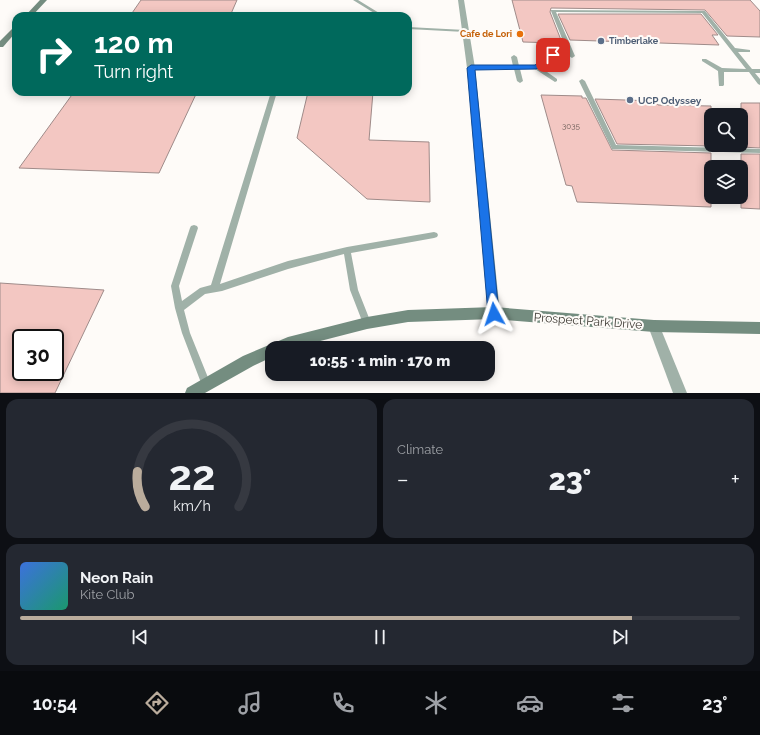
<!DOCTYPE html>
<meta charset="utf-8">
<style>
body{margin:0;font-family:Raleway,sans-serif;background:#242831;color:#f1f3f6;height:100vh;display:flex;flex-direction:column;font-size:15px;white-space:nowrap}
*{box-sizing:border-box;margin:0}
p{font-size:13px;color:#9ea1a6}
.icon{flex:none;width:22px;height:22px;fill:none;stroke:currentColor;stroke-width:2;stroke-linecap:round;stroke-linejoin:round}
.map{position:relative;height:393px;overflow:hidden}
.panel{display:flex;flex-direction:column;gap:6px;padding:6px;background:#0d0f14;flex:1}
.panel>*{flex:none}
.guide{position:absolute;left:12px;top:12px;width:400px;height:84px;border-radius:12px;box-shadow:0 2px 10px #0003;background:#00695c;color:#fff;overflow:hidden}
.fabs{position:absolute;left:704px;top:108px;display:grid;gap:8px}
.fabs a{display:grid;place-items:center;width:44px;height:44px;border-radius:8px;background:#171b24;box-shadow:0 2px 10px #0003;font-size:20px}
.speed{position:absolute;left:12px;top:329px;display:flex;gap:8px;font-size:20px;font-weight:700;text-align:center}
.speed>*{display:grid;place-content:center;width:52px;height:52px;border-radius:50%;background:#171b24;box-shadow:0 2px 10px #0003;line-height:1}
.speed .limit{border:2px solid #111;border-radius:6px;background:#fff;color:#111}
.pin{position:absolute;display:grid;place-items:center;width:34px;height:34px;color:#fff;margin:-17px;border-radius:8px;box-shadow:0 2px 6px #0006}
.me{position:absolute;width:44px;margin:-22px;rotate:355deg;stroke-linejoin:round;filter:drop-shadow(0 0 3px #0008)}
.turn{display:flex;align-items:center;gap:14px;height:84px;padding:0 16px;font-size:18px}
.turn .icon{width:52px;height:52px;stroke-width:2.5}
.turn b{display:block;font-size:28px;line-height:34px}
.big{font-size:30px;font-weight:800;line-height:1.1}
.panel .tile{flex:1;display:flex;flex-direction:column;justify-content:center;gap:6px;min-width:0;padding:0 14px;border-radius:12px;background:#242831}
.panel .dial{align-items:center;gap:0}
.dial svg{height:104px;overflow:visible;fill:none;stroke:#363941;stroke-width:7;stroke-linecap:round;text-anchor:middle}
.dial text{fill:#f1f3f6;stroke:none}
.song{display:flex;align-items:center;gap:12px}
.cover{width:48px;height:48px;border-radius:6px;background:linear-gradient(135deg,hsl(220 70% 55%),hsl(160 70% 35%))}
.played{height:4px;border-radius:2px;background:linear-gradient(90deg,#baac9c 85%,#363941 85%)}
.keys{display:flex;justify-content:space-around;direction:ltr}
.heat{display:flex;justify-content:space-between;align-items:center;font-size:22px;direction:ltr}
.panel .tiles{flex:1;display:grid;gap:6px;grid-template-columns:1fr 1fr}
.tile:last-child{grid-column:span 2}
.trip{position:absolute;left:265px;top:341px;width:230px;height:40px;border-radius:12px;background:#171b24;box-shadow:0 2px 10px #0003;font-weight:800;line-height:40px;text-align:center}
.dock{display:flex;height:64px;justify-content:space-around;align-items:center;background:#090b0e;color:#9ea1a6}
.dock .icon{width:28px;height:28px}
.dock .current{color:#baac9c}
.dock b{font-size:18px;color:#f1f3f6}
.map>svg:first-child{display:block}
</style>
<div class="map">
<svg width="760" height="393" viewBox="0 0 760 393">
<rect width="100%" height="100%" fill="#fefbf8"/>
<g fill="#f3c7c2" stroke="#9f8b89" fill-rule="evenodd">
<polygon points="141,0 237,0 230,16 130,16"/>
<polygon points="512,0 750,0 760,11 760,37 727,36 705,10 551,8 550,12 561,40 558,40 559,43 523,42"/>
<polygon points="558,14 701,14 718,35 712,35 719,45 570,40"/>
<polygon points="74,92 197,92 159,173 19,168"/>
<polygon points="308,92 373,92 369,140 429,142 430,202 367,199 297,138"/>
<polygon points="541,95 582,96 582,98 586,98 612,150 711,153 711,207 577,202 572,186 566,185"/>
<polygon points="595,99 656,101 658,105 711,106 711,146 617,144"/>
<polygon points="741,103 760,103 760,148 741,147"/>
<polygon points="741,154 760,154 760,209 741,208"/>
<path d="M 0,283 L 104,290 L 55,393 L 0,393 ZM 21,338 L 55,338 L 55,372 L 21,372 Z"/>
</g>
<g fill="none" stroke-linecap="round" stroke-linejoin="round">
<g fill="#a0b1a8" fill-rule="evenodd">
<polygon points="353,0 358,0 384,16 379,16"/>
<polygon points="551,10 705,11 735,48 750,50 750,52 738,52 752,69 760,69 760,73 755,73 760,79 760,85 758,84 749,72 724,72 724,85 723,86 719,86 718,71 702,61 702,59 706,59 722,68 746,69 702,13 556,12 575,56 572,58 569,56 551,11"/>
<polygon points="408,27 465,30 467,31 465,32 408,29"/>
<polygon points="553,53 555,54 555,56 540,67 557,79 557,81 555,82 535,69 520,69 523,81 520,83 517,81 514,69 471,70 468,68 471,66 513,66 511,57 514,55 517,57 519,66 535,65"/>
<polygon points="582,79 585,81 616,145 760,149 760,153 612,149 579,81"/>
<polygon points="271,92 277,92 220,284 288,261 347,247 434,232 437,233 438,235 437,237 434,238 351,253 358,290 371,323 370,326 367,327 364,326 350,290 344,254 288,269 222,291 205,294 184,310 190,333 211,385 209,388 206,390 203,388 182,333 175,308 171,286 190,228 191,226 194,225 197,226 198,228 179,286 182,301 200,288 211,285"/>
</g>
<g fill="#a0b1a8" fill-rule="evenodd">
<polygon points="458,0 464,0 475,68 500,313 498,317 494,319 490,317 488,313 467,68"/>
<polygon points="654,320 658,322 687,393 673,393 648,326 650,322"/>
</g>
<g fill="#748d80" fill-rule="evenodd">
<polygon points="40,0 47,0 32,16 25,16"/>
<polygon points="16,26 16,32 3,47 0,47 0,41 14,27"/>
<polygon points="494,307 654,320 760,322 760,334 654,332 494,319 408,322 367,329 293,348 272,348 272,357 253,366 205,393 185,393 187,388 243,356 288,337 367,317 408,310"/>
</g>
</g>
<polygon fill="#1a73e8" stroke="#114b97" points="553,53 556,54 556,57 536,69 475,70 499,314 498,317 494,319 490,317 488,314 467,68 471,65 535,65"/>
<circle fill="#e8710a" stroke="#fefbf8" stroke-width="1.5" cx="520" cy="34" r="4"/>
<g fill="#5c6f8a" stroke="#fefbf8" stroke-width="1.5">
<circle cx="601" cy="41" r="4"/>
<circle cx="630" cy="100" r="4"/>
</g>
<g text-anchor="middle" stroke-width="4" stroke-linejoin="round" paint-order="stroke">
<g font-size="8" fill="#6a5c56">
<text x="571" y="129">3035</text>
</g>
<g font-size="9" font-weight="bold" fill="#c56008" stroke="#fefbf8" text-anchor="end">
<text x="512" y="37">Cafe de Lori</text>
</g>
<g font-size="9" font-weight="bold" fill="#4e5e75" stroke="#fefbf8" text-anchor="start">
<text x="609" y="44">Timberlake</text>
</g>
<g font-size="10" font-weight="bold" fill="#4e5e75" stroke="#fefbf8" text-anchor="start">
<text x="638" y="104">UCP Odyssey</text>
</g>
<g font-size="12" fill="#3c3832" stroke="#fefbf8">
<text transform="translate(588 321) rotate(4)" y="4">Prospect Park Drive</text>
</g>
</g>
</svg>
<div class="fabs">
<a><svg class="icon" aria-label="search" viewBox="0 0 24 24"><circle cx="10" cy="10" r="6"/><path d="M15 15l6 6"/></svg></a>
<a><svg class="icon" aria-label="layers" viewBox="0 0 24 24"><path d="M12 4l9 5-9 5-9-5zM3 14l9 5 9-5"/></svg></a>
</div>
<div class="speed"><div class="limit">30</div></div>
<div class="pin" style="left:553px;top:55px;background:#d93025"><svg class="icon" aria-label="arrive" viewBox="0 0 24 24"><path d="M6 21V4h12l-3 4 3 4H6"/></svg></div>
<svg class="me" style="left:494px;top:314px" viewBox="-20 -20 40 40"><path d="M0-17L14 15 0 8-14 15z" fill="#1a73e8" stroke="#fff" stroke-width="4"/></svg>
<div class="trip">10:55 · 1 min · 170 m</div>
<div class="guide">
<div class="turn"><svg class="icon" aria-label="right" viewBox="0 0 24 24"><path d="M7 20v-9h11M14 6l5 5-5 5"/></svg><div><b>120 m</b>Turn right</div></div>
</div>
</div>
<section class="panel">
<div class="tiles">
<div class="tile dial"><svg viewBox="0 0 100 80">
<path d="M14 69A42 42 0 1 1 86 69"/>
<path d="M14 69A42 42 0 0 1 8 42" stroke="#baac9c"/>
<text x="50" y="56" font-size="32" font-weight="700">22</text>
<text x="50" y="72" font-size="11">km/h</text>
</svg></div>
<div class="tile"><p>Climate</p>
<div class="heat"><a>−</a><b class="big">23°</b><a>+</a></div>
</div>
<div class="tile">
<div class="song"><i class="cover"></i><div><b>Neon Rain</b><p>Kite Club</p></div></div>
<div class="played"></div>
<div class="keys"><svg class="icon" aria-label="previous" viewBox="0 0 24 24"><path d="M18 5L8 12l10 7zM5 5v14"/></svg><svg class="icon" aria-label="pause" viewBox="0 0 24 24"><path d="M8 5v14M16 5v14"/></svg><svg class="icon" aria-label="next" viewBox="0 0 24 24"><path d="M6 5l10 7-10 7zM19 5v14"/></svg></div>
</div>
</div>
</section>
<nav class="dock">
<b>10:54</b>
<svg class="icon current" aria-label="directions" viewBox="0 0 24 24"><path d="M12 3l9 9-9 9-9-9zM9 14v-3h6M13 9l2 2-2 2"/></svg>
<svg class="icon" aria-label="music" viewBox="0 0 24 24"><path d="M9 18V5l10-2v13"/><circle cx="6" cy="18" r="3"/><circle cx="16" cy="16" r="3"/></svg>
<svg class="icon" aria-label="phone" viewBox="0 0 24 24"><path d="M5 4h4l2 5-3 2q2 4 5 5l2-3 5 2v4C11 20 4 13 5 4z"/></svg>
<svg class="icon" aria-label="climate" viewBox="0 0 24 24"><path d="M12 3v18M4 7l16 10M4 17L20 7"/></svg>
<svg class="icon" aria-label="car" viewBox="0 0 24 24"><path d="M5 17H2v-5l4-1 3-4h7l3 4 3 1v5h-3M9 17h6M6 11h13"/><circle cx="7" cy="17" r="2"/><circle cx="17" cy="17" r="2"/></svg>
<svg class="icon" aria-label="filters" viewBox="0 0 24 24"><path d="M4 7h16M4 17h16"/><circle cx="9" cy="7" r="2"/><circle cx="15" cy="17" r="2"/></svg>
<b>23°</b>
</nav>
